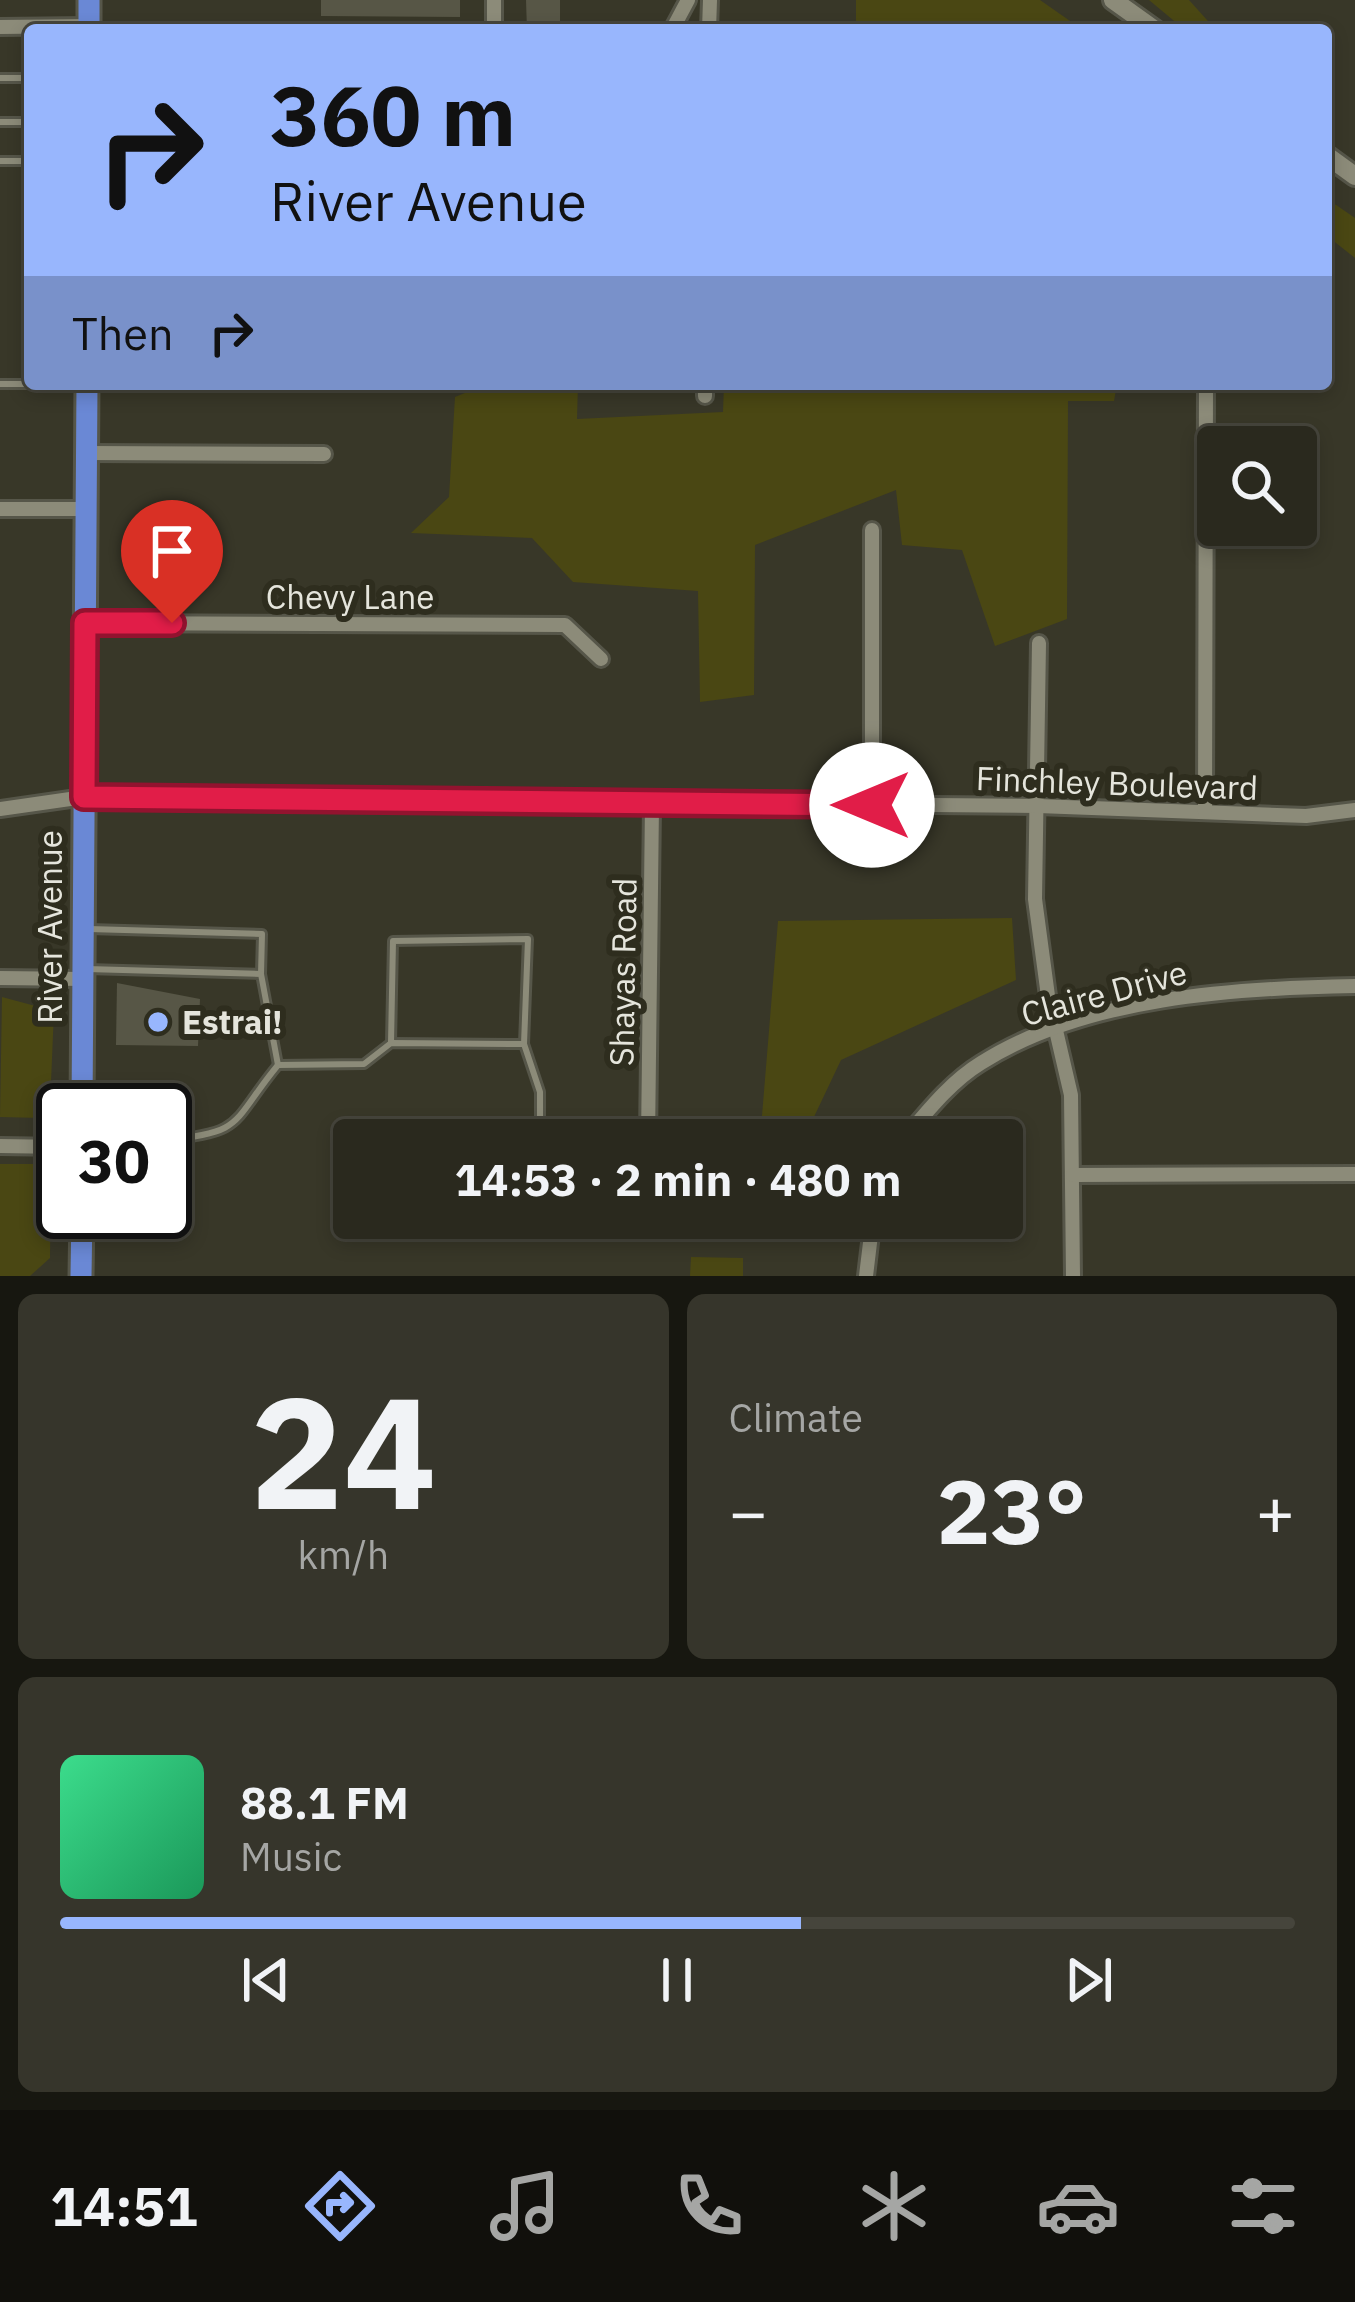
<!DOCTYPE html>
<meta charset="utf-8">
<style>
body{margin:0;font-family:"IBM Plex Sans",sans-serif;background:#36352b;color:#f1f3f6;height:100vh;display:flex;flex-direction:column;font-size:45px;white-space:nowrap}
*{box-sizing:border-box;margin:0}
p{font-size:39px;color:#a5a6a4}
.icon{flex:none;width:66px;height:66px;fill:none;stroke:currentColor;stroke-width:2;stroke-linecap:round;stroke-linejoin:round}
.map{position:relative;height:1276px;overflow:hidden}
.details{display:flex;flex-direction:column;gap:18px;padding:18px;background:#171710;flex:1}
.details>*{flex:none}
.top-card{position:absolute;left:24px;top:24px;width:1308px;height:366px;border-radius:12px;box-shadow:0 6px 18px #0003,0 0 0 3px #46453c;background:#98b6fd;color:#111;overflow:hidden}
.buttons{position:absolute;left:1197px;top:426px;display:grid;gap:24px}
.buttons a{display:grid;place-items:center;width:120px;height:120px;border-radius:12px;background:#2a291e;box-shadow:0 6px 18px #0003,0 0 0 3px #46453c;font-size:60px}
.speed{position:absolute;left:36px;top:1083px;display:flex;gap:24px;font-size:60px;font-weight:700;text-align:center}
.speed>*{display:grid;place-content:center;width:156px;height:156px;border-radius:50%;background:#2a291e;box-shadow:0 6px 18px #0003,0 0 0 3px #46453c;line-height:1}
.speed .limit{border:6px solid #111;border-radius:18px;background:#fff;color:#111}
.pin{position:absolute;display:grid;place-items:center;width:102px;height:102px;color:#fff;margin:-123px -51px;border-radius:50% 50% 50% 0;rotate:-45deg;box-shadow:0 0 12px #0007}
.pin .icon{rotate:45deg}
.me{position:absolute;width:132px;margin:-66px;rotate:270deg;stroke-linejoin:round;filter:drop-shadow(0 0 9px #0008)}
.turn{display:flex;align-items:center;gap:42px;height:252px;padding:0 48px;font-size:54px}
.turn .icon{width:156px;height:156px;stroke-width:2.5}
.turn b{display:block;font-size:84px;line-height:102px}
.then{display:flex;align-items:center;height:114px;padding:0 48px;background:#0003;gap:24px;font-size:45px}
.big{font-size:90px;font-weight:700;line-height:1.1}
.details .widget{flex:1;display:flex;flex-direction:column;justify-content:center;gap:18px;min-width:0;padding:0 42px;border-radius:18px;background:#36352b}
.details .dial{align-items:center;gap:0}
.dial b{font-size:156px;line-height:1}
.song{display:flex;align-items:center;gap:36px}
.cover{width:144px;height:144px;border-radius:18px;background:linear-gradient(135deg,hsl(150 70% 55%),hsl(150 70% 35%))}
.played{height:12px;border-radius:6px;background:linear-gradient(90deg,#98b6fd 60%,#46453c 60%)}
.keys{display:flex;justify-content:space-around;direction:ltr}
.heat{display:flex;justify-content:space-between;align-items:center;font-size:66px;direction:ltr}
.details .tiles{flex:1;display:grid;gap:18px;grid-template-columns:1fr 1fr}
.widget:last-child{grid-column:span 2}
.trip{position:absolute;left:333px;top:1119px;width:690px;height:120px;border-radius:12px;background:#2a291e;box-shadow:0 6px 18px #0003,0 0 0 3px #46453c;font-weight:700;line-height:120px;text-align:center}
.menu{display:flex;height:192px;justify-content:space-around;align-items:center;background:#11100c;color:#a5a6a4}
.menu .icon{width:84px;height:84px}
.menu .on{color:#98b6fd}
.menu b{font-size:54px;color:#f1f3f6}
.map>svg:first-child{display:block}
</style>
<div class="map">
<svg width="1355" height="1276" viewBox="0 0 1355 1276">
<rect width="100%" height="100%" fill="#383728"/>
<g fill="#4a4713">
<polygon points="856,0 1040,0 1083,30 856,30"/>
<polygon points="1149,0 1189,0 1216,30 1185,30"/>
<polygon points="1326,198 1355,218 1355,258 1326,235"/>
<polygon points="487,384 578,384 577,419 723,412 724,384 1117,384 1114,401 1068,401 1067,619 995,646 962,550 902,545 896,490 755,545 754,695 700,702 698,591 573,582 532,538 411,533 449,497 455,397"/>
<polygon points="1012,918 1016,980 841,1060 803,1140 760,1140 778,921"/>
<polygon points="2,997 54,1011 50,1106 42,1118 0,1117"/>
<polygon points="0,1164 51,1164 50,1258 30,1276 0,1276"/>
<polygon points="691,1257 743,1258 743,1276 690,1276"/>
</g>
<g fill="#575646">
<polygon points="321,0 460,0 460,17 321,16"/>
<polygon points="526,0 560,0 560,30 527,30"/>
<polygon points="117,983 200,999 198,1046 116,1045"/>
</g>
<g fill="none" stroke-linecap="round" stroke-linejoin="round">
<defs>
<g id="service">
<polyline points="0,78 30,78"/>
<polyline points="0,122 30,122"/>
<polyline points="0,161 30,161"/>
<polyline points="0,384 33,384"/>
<polyline points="33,384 83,385"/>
<polyline points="89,929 262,934 261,974"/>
<polyline points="87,969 261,974 278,1065"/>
<polyline points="391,1043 393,941 528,939 524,1044 540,1092 540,1140"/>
<path d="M 165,1140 C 246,1133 231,1122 278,1065 L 364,1064 L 391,1043 L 524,1044"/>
<polyline points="540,1222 540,1218"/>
</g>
<g id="minor">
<polyline points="0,27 89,26"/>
<polyline points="494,30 494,0"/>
<polyline points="672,30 688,0"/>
<polyline points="709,30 710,0"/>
<polyline points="705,396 705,384"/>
<polyline points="86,453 324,454"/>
<polyline points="0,509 86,509"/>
<polyline points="872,530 872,805"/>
<polyline points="85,623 565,625 601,659"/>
<polyline points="1039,643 1035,899 1048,996 1071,1095 1073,1276"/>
<polyline points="0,809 84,797 1038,806 1306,816 1355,810"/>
<polyline points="1205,812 1206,384"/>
<polyline points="0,978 83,979"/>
<polyline points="648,1140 652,805"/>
<path d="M 903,1140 C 926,1113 950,1082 981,1063 C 1085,997 1235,988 1355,986"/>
<polyline points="0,1146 63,1147"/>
<polyline points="1073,1175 1355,1174"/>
<polyline points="647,1221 647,1218"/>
<polyline points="866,1276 873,1218"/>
</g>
<g id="secondary">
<polyline points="1113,0 1155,30"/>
<polyline points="1326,155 1355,176"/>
</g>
<g id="trunk">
<polyline points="89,30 89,0"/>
<polyline points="82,1110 87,384"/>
<polyline points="81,1276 82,1212"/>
</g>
</defs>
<use href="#service" stroke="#565649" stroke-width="12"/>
<use href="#minor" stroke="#565649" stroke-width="20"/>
<use href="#secondary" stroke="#565649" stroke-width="24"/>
<use href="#trunk" stroke="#565649" stroke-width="27"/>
<use href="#service" stroke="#8c8b79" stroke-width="6"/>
<use href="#minor" stroke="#8c8b79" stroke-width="14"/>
<use href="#secondary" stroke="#8c8b79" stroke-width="18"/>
<use href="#trunk" stroke="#6a88d5" stroke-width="21"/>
</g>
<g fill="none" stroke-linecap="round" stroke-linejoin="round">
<defs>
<polyline id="route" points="172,623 85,623 84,797 872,805"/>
</defs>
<use href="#route" stroke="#92132f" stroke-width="30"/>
<use href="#route" stroke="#e11d48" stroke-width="21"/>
</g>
<circle fill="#98b6fd" stroke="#2e2d1e" stroke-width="4.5" cx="158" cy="1022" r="12"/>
<g text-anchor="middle" stroke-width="12" stroke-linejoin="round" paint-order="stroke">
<g font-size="33" fill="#e5e5dc" stroke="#2e2d1e">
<text x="350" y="609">Chevy Lane</text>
<text transform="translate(1117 783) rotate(2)" y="12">Finchley Boulevard</text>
<text transform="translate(50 927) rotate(-90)" y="12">River Avenue</text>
<text transform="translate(623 972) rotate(-89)" y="12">Shayas Road</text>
<text transform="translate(1104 993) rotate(-15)" y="12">Claire Drive</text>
</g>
<g font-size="33" font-weight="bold" fill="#e5e5dc" stroke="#2e2d1e" text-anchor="start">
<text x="182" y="1034">Estrai!</text>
</g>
</g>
</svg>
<div class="buttons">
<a><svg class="icon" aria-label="search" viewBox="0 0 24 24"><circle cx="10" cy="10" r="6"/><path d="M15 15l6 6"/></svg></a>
</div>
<div class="speed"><div class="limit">30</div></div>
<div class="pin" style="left:172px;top:623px;background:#d93025"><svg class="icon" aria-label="arrive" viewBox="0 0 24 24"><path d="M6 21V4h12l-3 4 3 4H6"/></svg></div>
<svg class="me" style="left:872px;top:805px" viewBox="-20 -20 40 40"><circle r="19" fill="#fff"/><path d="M0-13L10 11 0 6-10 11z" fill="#e11d48"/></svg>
<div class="trip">14:53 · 2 min · 480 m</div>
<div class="top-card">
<div class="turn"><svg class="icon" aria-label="right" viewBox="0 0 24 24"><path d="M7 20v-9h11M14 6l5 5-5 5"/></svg><div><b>360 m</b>River Avenue</div></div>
<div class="then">Then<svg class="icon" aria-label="right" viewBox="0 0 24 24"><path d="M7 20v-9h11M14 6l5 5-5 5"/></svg></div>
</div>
</div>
<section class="details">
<div class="tiles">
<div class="widget dial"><b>24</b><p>km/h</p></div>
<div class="widget"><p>Climate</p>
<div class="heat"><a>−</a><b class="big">23°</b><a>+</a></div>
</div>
<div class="widget">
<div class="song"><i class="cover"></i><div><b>88.1 FM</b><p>Music</p></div></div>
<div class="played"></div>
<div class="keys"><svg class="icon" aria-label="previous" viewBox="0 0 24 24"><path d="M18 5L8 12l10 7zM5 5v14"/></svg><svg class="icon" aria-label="pause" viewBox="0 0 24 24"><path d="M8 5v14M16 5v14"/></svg><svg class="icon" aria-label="next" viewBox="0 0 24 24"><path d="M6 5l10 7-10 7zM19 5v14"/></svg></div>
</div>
</div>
</section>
<nav class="menu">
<b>14:51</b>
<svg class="icon on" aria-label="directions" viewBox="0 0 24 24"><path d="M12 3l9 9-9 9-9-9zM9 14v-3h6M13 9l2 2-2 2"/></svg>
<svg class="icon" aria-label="music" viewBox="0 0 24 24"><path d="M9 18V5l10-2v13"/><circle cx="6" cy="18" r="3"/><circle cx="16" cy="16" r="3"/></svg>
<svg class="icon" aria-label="phone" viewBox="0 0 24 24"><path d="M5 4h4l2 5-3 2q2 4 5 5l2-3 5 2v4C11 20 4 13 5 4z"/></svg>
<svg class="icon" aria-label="climate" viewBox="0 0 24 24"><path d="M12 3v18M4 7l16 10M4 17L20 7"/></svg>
<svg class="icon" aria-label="car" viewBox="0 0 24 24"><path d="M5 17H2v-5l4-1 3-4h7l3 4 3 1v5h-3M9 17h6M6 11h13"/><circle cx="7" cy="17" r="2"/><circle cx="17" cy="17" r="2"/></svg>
<svg class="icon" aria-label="filters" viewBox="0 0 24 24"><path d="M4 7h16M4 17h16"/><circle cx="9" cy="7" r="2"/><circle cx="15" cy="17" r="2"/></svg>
</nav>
